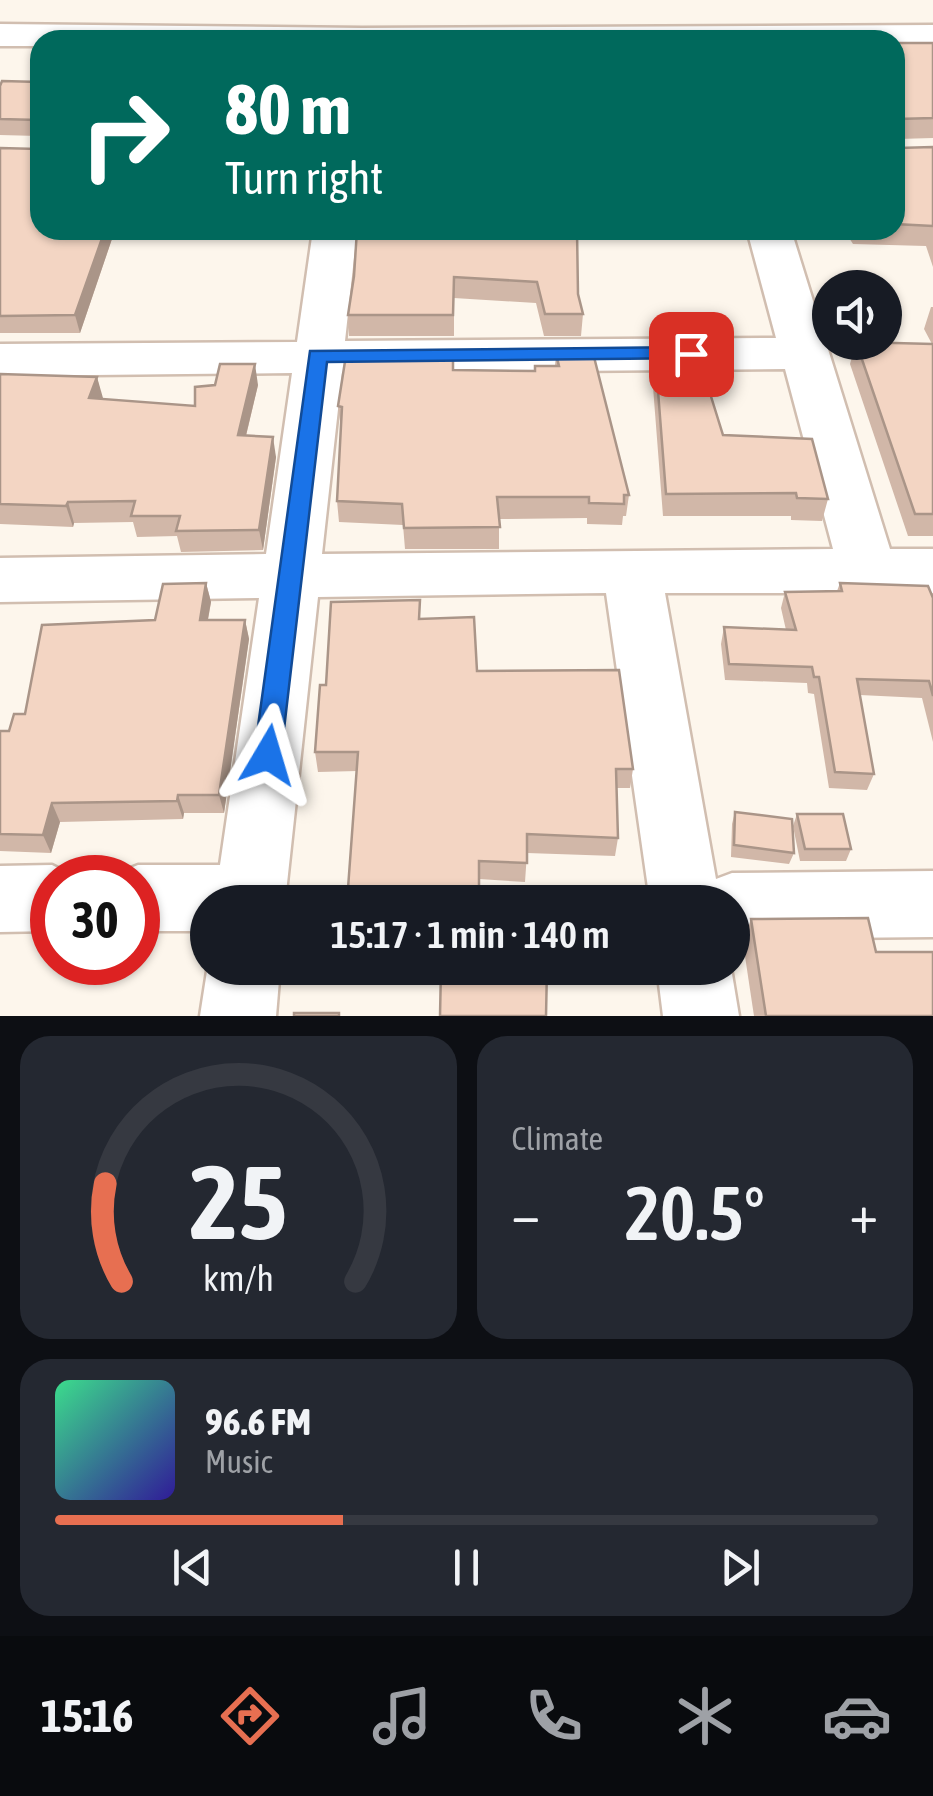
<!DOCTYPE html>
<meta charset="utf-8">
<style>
body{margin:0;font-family:"Asap Condensed",sans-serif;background:#242831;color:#f1f3f6;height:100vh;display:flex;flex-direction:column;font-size:38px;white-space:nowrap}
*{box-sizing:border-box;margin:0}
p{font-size:32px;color:#9ea1a6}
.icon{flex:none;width:55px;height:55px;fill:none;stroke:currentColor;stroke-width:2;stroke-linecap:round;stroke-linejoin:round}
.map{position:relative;height:1016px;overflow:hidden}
.side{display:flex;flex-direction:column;gap:20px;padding:20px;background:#0d0f14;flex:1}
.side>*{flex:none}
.top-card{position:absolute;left:30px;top:30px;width:875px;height:210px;border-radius:30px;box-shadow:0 2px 8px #0004;background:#00695c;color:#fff;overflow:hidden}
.buttons{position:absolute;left:812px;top:270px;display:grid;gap:20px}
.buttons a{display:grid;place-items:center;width:90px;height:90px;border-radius:50%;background:#171b24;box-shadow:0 2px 8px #0004;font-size:50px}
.speed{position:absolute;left:30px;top:855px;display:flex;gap:20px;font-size:50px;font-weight:700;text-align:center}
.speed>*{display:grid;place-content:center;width:130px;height:130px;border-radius:50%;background:#171b24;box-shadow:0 2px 8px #0004;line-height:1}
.speed .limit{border:15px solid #d22;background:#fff;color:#111}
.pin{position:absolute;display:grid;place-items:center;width:85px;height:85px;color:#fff;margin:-42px;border-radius:20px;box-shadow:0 5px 15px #0006}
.me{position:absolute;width:110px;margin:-55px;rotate:7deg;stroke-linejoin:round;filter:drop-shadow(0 0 8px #0008)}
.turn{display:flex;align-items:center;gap:35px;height:210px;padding:0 30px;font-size:45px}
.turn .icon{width:130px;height:130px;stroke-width:2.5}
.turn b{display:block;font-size:70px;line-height:85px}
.big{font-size:75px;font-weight:600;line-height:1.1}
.side .card{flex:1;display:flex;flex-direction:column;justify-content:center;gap:15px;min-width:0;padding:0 35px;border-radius:30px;background:#242831}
.side .dial{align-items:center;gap:0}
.dial svg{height:260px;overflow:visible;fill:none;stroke:#363941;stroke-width:7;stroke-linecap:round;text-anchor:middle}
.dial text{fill:#f1f3f6;stroke:none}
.song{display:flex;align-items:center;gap:30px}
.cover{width:120px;height:120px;border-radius:15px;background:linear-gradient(135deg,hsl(150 70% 55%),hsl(250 70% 35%))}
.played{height:10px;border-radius:5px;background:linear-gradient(90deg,#e76f51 35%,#363941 35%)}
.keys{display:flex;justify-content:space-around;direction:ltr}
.heat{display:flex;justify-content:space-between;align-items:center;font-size:55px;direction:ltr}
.side .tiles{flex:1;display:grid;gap:20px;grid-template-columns:1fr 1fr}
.card:last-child{grid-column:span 2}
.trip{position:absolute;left:190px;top:885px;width:560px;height:100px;border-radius:50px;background:#171b24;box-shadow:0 2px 8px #0004;font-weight:600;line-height:100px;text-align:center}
.tabs{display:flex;height:160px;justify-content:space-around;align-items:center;background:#090b0e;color:#9ea1a6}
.tabs .icon{width:70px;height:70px}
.tabs .active{color:#e76f51}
.tabs b{font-size:45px;color:#f1f3f6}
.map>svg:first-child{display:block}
</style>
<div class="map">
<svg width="933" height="1016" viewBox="0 0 933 1016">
<rect width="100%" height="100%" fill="#fdf6ec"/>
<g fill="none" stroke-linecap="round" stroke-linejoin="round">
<defs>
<g id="minor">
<polygon points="0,24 362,28 933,25 933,47 895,47 895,40 40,40 40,46 0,46"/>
<path d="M 313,230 L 357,230 L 345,341 L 776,338 L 747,230 L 791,230 L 890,549 L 933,549 L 933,593 L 665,593 L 716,879 L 732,873 L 933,871 L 933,937 L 732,939 L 732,902 L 650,902 L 606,593 L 318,597 L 285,902 L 208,902 L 208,931 L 138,931 L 138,878 L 113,875 L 138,865 L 220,865 L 259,598 L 0,602 L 0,558 L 266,554 L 292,373 L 0,376 L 0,344 L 297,342 ZM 785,369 L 833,549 L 322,554 L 342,373 Z"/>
<polygon points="52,865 78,878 52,878 52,931 0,932 0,866"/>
<polygon points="208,965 280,968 276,1016 200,1016"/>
<polygon points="657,968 731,968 739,1016 663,1016"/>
</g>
</defs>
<use href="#minor" stroke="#d1beb0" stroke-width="5"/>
<use href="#minor" fill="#fff" fill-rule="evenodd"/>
</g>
<g fill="#d1b7a8">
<polygon points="895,43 933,43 933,138 898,139 898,148 933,147 933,267 926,246 853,244 844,230 895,230"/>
<polygon points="40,82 40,230 115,230 80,333 0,333 0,148 38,149 38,136 0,135 0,86"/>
<polygon points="357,230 578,294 583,314 581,336 544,336 536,303 454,298 454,336 349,336 348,315 354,276"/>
<polygon points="931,307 933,307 933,536 908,536 850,364 856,342 932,344 924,329"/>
<polygon points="655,352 709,390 723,435 828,499 822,521 791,520 791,516 663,516 652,374"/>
<polygon points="556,354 629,495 626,516 623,516 622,525 587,524 587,518 499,519 499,549 405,549 403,525 339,522 337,501 341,428 338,406 453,370 535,371 555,366"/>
<polygon points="0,374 97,377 102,399 195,406 258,385 246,436 276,457 263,550 181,552 177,536 137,537 133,522 74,523 73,527 0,524"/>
<polygon points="206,583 211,602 208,620 245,620 249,639 224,813 184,813 183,819 60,822 51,853 0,851 0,731 9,731 25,714"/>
<polygon points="840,583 933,598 933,742 922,698 860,695 874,774 867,790 829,788 814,694 808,693 807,683 725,680 721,644 724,627 786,630 781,608 785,592 837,591"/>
<polygon points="421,619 477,671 633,769 630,788 616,788 618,838 615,856 527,853 525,882 479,879 357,771 318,772 315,752 326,685"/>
<polygon points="735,812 794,853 789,864 731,857 732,824"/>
<polygon points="797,814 851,849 846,861 800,861 793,826"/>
<polygon points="751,919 876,952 933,1016 754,1016 743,943"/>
<polygon points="344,968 547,968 441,978 346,979"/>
</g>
<g fill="#aa9588">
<polygon points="105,230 115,230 80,333 75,315"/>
<polygon points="255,364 258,385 241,456 238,435"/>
<polygon points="97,377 103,398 95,419 89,398"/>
<polygon points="273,437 276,457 263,550 259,530"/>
<polygon points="68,502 74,523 73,527 66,506"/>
<polygon points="206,583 211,602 204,640 200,620"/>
<polygon points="245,620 249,639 224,813 219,795"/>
<polygon points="178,795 184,813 183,819 177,801"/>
<polygon points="52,803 60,822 51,853 43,835"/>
</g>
<g fill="#f3d5c3" stroke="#aa9588" stroke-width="2.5">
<polygon points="895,43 933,43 933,118 898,119 898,148 933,147 933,226 895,224"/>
<polygon points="2,81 40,82 40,183 35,193 40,193 40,230 105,230 75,315 0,316 0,148 38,149 38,120 0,119 0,86"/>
<polygon points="357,230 577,230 578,294 583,314 545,314 537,282 454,277 453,315 348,315 354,276"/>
<polygon points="856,342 933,344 933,514 915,514"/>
<polygon points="703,351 709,390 723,435 812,439 828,499 797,498 796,493 666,494 655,352"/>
<polygon points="593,353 629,495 624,495 624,504 589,503 589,497 497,497 500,527 404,528 402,504 337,501 342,407 338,406 346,355 453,354 453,370 535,371 535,366 559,366 556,354"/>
<polygon points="220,364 255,364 238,435 273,437 259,530 176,531 180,516 131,516 135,501 68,502 66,506 0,504 0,374 97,377 89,398 195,406 195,387 215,385"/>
<polygon points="206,583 200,620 245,620 219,795 178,795 177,801 52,803 43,835 0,834 0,731 9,731 14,714 25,714 42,625 155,620 163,584"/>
<polygon points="840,583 928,586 933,598 933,696 929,681 857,679 874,774 835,772 819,677 814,677 812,667 729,664 724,627 796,630 785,592 842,591"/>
<polygon points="420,600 419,619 474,617 477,671 619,670 633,769 616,769 618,838 527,834 527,863 479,861 479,902 347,902 358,752 315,752 320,685 326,685 331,602"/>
<polygon points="735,812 792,819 794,853 734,845"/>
<polygon points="797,814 843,814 851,849 805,849"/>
<polygon points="868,918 876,952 933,952 933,1016 766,1016 751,919"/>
<polygon points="441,968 547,968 546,1016 440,1016"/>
<rect x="294" y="1013" width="45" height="3"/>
</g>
<polygon fill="#1a73e8" stroke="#114b97" stroke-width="2.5" points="691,347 698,349 698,358 327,362 281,755 277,763 268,766 258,763 254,755 310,351"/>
</svg>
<div class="buttons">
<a><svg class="icon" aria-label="sound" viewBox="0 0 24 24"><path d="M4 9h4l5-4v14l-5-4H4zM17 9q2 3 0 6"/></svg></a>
</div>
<div class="speed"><div class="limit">30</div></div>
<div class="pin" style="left:691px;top:354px;background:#d93025"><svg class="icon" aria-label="arrive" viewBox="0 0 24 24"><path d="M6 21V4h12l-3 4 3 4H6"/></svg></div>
<svg class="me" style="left:268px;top:755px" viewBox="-20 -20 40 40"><path d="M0-17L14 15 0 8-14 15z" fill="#1a73e8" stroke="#fff" stroke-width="4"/></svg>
<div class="trip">15:17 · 1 min · 140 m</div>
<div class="top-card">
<div class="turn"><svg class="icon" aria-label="right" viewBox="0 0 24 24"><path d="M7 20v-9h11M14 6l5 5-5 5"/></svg><div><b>80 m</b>Turn right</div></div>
</div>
</div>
<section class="side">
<div class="tiles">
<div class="card dial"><svg viewBox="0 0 100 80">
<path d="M14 69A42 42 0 1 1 86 69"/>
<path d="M14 69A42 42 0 0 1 9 39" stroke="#e76f51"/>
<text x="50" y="56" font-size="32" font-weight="700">25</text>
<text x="50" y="72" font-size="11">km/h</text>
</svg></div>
<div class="card"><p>Climate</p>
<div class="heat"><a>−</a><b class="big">20.5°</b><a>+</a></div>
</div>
<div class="card">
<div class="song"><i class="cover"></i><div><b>96.6 FM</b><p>Music</p></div></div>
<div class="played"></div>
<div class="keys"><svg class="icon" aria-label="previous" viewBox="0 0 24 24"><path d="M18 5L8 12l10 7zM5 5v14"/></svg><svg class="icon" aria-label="pause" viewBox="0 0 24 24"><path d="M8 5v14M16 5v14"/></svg><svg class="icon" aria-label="next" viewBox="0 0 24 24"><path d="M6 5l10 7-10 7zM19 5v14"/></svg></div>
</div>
</div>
</section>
<nav class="tabs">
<b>15:16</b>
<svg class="icon active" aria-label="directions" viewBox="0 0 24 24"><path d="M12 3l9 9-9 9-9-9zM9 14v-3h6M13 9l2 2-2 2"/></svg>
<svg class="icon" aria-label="music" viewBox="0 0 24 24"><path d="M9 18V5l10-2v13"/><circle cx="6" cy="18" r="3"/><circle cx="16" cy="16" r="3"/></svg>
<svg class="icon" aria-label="phone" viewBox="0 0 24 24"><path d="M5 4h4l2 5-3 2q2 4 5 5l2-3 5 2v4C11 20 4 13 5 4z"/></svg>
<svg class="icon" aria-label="climate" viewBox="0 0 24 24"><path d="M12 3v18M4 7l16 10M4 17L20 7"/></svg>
<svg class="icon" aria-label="car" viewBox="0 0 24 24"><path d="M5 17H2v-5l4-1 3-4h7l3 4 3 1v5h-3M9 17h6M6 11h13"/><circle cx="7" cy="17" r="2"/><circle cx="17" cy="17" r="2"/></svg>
</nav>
